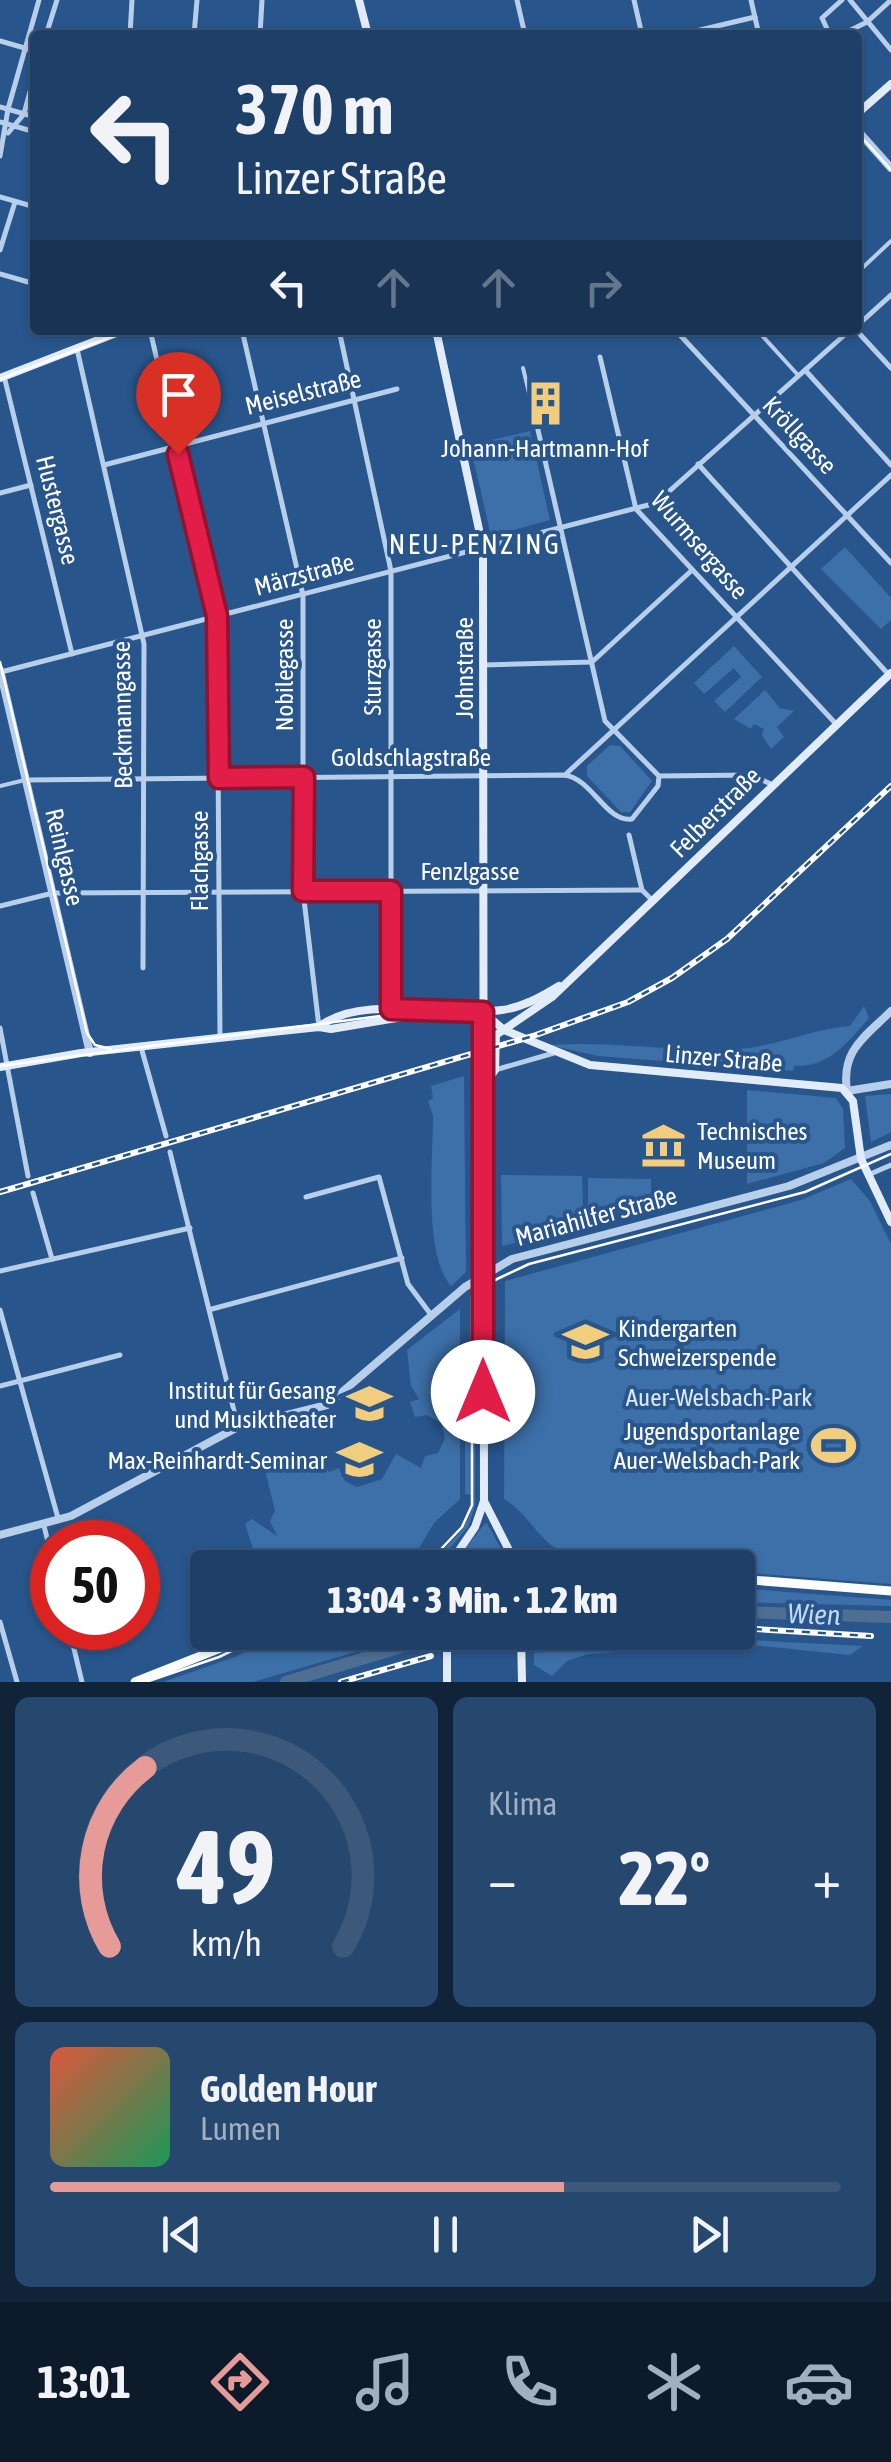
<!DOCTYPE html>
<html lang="de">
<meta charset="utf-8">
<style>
body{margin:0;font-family:"Asap Condensed",sans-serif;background:#26476e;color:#f1f3f6;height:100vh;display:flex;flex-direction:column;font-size:38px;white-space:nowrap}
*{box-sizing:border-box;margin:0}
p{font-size:32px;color:#a1afc0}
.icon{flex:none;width:55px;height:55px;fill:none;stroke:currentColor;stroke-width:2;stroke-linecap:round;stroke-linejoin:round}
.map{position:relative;height:1682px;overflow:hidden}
.drawer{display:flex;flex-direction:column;gap:15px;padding:15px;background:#102339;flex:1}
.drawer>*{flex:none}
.hud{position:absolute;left:30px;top:30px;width:832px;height:305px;border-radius:10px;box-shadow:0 2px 8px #0004,0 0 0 2px #3c597c;background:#1e4068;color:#f1f3f6;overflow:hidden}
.speed{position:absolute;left:30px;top:1520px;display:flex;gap:20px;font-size:50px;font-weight:700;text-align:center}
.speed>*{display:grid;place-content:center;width:130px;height:130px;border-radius:50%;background:#1e4068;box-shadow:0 2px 8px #0004,0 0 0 2px #3c597c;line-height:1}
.speed .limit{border:15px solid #d22;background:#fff;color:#111}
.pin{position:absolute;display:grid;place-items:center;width:85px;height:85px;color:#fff;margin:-102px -42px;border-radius:50% 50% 50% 0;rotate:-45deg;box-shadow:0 0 10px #0007}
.pin .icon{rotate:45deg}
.me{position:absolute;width:110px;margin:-55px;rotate:0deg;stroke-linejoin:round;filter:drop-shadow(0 0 8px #0008)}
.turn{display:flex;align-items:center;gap:35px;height:210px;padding:0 40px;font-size:45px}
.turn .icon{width:130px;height:130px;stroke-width:2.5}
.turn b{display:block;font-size:70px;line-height:85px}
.lanes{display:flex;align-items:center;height:95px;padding:0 40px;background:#0003;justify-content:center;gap:50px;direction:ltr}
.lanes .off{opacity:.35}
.big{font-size:75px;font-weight:800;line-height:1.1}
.drawer .widget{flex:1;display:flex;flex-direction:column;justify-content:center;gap:15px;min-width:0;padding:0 35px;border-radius:15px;background:#26476e}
.drawer .dial{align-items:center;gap:0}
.dial svg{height:260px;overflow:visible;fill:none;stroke:#3c597c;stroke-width:7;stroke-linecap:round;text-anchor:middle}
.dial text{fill:#f1f3f6;stroke:none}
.song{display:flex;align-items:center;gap:30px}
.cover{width:120px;height:120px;border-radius:15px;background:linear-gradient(135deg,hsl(10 70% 55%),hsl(150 70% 35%))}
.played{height:10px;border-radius:5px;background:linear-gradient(90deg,#e69b98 65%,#3c597c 65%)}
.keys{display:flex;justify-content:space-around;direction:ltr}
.heat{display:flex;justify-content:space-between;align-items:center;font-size:55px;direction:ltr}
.drawer .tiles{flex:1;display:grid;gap:15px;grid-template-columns:1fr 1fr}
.widget:last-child{grid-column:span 2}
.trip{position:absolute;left:190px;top:1550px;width:565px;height:100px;border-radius:10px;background:#1e4068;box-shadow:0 2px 8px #0004,0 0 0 2px #3c597c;font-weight:800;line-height:100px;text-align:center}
.tabs{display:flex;height:160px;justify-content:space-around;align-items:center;background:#0c1a2a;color:#a1afc0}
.tabs .icon{width:70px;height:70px}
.tabs .active{color:#e69b98}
.tabs b{font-size:45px;color:#f1f3f6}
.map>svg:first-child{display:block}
</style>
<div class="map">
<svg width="891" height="1682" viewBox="0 0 891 1682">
<rect width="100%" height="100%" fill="#28558b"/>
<g fill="#3d6fa8">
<polygon points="530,431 550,520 491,536 470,445"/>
<polygon points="845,547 891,598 891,620 881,629 821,569"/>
<polygon points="734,646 762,677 725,712 714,701 741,677 734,668 704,694 694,683"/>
<polygon points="765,690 780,708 794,711 777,727 784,737 771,749 762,735 764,729 754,724 751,729 734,719"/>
<polygon points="610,745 620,746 652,781 630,812 621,812 587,776 587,766"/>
<path d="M 864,1006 L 869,1018 C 847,1043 830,1067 794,1066 L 793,1071 L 598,1056 L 549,1045 C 612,1041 673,1052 736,1049 C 776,1047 810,1029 850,1026 Z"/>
<path d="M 464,1076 L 466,1272 L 451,1286 C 423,1254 433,1159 433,1116 L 428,1101 L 433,1098 L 431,1086 Z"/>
<polygon points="747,1090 836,1098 843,1109 845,1148 824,1163 747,1184"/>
<polygon points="891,1094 891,1132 871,1142 865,1096"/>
<polygon points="501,1175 582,1176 584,1227 502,1246"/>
<polygon points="588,1178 651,1179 651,1199 588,1215"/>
<path d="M 851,1179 L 870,1201 L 891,1244 L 891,1584 L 738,1572 L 738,1568 C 687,1568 595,1574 554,1547 C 536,1535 527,1513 504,1499 L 505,1281 L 801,1200 Z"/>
<polygon points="460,1309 460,1499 434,1523 416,1553 384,1567 282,1567 280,1552 254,1552 245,1524 252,1519 277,1536 270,1521 275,1511 262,1458 275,1455 277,1464 284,1468 287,1462 307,1457 311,1467 289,1474 325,1465 329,1472 339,1468 345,1481 357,1487 382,1479 396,1454 421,1468 425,1456 438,1453 445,1438 441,1423 427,1415 415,1417 410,1402 419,1399 411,1386 407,1350"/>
<path d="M 465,1335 L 467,1359 L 475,1359 L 475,1506 L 468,1527 L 443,1556 L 440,1553 C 458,1535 473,1522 473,1495 L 465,1494 Z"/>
<polygon points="486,1522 507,1559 458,1561 458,1558"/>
<polygon points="738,1588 891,1600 891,1606 738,1602"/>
<polygon points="284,1632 420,1632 420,1633 253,1682 163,1682 235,1657"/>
<polygon points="709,1638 863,1646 850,1655 733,1643 588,1654 567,1661 552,1676 534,1665 534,1653"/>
</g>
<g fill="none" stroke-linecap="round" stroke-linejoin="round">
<g stroke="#4f6e94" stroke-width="12">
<polyline points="738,1612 891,1617"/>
<polyline points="286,1682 431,1638"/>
</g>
<g stroke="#b7cfea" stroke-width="4">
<polyline points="858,272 891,241"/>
<polyline points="757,330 797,374"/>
<polyline points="523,368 538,430"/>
<polyline points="0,786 25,780"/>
</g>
<g stroke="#b7cfea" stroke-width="5">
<polyline points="517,0 525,35"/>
<polyline points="634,0 642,35"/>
<polyline points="751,0 759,35"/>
<polyline points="850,0 891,50"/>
<polyline points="46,35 57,0"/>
<polyline points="130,35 132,0"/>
<polyline points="194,35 197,0"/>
<polyline points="260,35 262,0"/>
<polyline points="679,35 755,17"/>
<polyline points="830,35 822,18 842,0"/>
<polyline points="841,35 867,22 891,0"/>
<polyline points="0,41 35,51"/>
<polyline points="0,107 35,117"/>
<polyline points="0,122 35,132"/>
<polyline points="8,133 24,114 35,73"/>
<polyline points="0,156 8,109 39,0"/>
<polyline points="0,197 35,207"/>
<polyline points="0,250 15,202"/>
<polyline points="0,274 35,284"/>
<polyline points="858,325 891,295"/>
<polyline points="150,330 217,616 220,1039"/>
<polyline points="242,330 303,595 303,891 319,1027"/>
<polyline points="339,330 391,571 391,1009"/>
<polyline points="856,330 891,368"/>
<polyline points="680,335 891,563"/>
<polyline points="77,349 144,644 143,968"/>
<polyline points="600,357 636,509 836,724"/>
<polyline points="805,370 891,465"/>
<polyline points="4,376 72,654"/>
<polyline points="698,464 889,675"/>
<polyline points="104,465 397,389"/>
<polyline points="0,493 31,485"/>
<polyline points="484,665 592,662 691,571"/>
<polyline points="1,672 656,503 850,330"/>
<polyline points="567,773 891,475"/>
<polyline points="659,776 751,775 771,784"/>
<path d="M 26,780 L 564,775 C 592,778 606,823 632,819 L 658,786 L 659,776 L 605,721 L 538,430"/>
<polyline points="629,835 642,890 653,901"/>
<polyline points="0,906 53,893 642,890"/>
<polyline points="0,1028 28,1176"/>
<polyline points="141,1047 166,1136"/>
<polyline points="495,1070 554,1053"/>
<polyline points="170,1152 238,1427"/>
<polyline points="868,1175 891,1165"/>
<polyline points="33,1193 52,1259"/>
<polyline points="306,1197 379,1177 408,1284 432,1316"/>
<polyline points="0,1271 190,1228"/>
<polyline points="212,1309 402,1258"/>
<polyline points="0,1310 58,1518"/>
<polyline points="0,1386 120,1355"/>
<polyline points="44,1526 52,1558"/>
<polyline points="0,1622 17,1682"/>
<polyline points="69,1628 82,1682"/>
</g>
<g stroke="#b7cfea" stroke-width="8">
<polyline points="858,131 891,168"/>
<polyline points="0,670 90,1053"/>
<path d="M 891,1011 C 864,1038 841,1050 847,1091 L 891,1084"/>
<polyline points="0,1535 71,1516 238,1427 327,1405 465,1287 512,1259 789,1186 891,1145"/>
</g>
<g stroke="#e1ecf8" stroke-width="8">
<polyline points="359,0 368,35"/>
<polyline points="858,113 891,84"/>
<polyline points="436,330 483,548 484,1501 475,1527 447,1568"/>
<polyline points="0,378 124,330"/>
<polyline points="483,1012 504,1030 590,1065 842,1088 853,1101 861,1159 891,1222"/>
<path d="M 319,1027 C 360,993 450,1018 502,1010 C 523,1007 541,997 559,986"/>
<polyline points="0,1067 81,1053 319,1027 331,1029 426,1013"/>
<polyline points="483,1086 495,1070 496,1035 552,997 891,673"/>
<polyline points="484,1501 518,1568"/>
<polyline points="447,1632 447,1682"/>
<polyline points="521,1632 522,1682"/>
</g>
<g stroke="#fafcfe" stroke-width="9">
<polyline points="525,1568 581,1568"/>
<polyline points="738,1579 891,1591"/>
<polyline points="135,1682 261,1632"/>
</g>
<g stroke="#fff" stroke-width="2.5">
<polyline points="858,133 891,170"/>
<polyline points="0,379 129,330"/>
<polyline points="0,662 87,1033 95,1045 111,1049"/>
<polyline points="0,1066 403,1013 459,1012 477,1021 485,1043 485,1251 472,1297 472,1505 462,1527 423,1568"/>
<polyline points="472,1303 493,1281 529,1264 805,1192 891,1154"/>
<polyline points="146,1682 219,1657 271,1632"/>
</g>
<defs>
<g id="rail">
<polyline points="0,1192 533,1036 628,1002 672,978 727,939 891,786"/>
<polyline points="738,1628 871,1636"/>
<polyline points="534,1647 710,1632"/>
<polyline points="341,1682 431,1656"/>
</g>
</defs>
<use href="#rail" stroke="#fff" stroke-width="6"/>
<use href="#rail" stroke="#28558b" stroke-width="2.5" stroke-dasharray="8" stroke-linecap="butt"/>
</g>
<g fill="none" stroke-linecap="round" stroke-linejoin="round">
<defs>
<polyline id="route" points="178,454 217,616 219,778 304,777 303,891 391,891 391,1009 483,1012 483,1392"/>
</defs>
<use href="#route" stroke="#92132f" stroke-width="25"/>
<use href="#route" stroke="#e11d48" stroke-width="18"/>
</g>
<defs>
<symbol id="building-bare" viewBox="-9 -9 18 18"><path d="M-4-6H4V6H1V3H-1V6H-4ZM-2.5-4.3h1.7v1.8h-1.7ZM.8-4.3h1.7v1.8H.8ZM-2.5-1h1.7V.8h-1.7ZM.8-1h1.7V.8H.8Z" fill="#f1cd7d" stroke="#28558b" stroke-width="2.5" paint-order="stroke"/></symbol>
<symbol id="museum-bare" viewBox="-9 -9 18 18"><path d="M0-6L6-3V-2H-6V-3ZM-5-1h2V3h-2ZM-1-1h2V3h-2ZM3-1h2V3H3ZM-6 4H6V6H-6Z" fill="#f1cd7d" stroke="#28558b" stroke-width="2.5" paint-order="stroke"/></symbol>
<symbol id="school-bare" viewBox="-9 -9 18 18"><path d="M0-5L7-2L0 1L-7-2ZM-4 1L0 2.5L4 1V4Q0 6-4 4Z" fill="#f1cd7d" stroke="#28558b" stroke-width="2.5" paint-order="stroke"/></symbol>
<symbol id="university-bare" viewBox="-9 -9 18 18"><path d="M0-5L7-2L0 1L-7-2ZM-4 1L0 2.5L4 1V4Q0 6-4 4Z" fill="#f1cd7d" stroke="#28558b" stroke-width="2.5" paint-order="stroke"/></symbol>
<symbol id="stadium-bare" viewBox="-9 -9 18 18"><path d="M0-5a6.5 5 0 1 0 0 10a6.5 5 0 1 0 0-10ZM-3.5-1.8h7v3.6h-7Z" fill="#f1cd7d" stroke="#28558b" stroke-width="2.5" paint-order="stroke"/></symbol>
</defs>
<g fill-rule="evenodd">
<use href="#building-bare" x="514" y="372" width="63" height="63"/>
<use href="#museum-bare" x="632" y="1114" width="63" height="63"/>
<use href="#school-bare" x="554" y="1310" width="63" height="63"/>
<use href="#university-bare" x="338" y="1372" width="63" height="63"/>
<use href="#stadium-bare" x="802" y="1414" width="63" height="63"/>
<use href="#university-bare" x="328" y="1428" width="63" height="63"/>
</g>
<g text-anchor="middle" stroke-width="8" stroke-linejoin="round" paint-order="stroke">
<g font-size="25" fill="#fff" stroke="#28558b">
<text transform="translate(303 392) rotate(-14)" y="9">Meiselstraße</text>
<text transform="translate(800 435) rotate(47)" y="9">Kröllgasse</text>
<text transform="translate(58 510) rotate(76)" y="9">Hustergasse</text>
<text transform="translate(700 545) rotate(49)" y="9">Wurmsergasse</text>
<text transform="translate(304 574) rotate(-15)" y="9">Märzstraße</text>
<text transform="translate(372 667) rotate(-90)" y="9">Sturzgasse</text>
<text transform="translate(464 668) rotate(-90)" y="9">Johnstraße</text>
<text transform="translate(284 675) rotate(-90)" y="9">Nobilegasse</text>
<text transform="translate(122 715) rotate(-91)" y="9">Beckmanngasse</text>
<text x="411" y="766">Goldschlagstraße</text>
<text transform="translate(715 812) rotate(-45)" y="9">Felberstraße</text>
<text transform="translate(65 857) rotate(77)" y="9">Reinlgasse</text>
<text transform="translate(199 861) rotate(-90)" y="9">Flachgasse</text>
<text x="470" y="880">Fenzlgasse</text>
<text transform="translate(724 1058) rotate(5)" y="9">Linzer Straße</text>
<text transform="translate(596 1216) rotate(-15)" y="9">Mariahilfer Straße</text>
</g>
<g font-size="25" fill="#fff" stroke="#28558b" text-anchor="end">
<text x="545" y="457" text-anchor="middle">Johann-Hartmann-Hof</text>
<text x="697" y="1140" text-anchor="start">Technisches<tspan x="697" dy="29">Museum</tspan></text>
<text x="618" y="1337" text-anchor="start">Kindergarten<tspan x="618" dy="29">Schweizerspende</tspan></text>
<text x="336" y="1399">Institut für Gesang<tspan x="336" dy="29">und Musiktheater</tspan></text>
<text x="800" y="1440">Jugendsportanlage<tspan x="800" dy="29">Auer-Welsbach-Park</tspan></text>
<text x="327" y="1469">Max-Reinhardt-Seminar</text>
</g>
<g font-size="25" fill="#dbe8f8" stroke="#28558b">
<text x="719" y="1406">Auer-Welsbach-Park</text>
</g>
<g font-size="28" letter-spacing="2.5" fill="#fff" stroke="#28558b">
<text x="475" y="554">NEU-PENZING</text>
</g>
<g font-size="28" font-style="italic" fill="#c3d9f1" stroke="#28558b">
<text transform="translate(814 1614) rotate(2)" y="10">Wien</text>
</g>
</g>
</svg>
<div class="speed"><div class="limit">50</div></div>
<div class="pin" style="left:178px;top:454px;background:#d93025"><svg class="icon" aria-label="arrive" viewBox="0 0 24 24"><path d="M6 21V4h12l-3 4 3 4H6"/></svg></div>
<svg class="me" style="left:483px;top:1392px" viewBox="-20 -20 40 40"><circle r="19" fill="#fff"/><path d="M0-13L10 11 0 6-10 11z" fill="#e11d48"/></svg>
<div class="trip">13:04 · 3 Min. · 1.2 km</div>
<div class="hud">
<div class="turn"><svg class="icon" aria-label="left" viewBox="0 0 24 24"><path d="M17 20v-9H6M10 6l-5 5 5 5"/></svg><div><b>370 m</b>Linzer Straße</div></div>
<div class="lanes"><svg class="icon" aria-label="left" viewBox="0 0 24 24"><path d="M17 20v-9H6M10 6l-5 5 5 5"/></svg><svg class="icon off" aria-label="ahead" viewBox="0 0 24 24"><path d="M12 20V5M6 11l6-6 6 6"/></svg><svg class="icon off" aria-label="ahead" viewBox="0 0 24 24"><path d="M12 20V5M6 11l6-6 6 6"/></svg><svg class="icon off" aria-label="right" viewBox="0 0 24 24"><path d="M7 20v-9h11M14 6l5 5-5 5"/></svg></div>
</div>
</div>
<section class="drawer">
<div class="tiles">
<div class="widget dial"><svg viewBox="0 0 100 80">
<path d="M14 69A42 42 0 1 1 86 69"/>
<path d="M14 69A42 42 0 0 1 25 14" stroke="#e69b98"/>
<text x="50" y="56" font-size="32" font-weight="700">49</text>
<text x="50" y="72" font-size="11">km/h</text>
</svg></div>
<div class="widget"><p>Klima</p>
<div class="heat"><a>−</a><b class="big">22°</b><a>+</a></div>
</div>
<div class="widget">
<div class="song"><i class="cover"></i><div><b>Golden Hour</b><p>Lumen</p></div></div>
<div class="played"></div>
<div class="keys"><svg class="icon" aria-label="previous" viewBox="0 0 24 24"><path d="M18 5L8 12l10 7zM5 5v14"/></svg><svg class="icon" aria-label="pause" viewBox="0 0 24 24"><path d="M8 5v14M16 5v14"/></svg><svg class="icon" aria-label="next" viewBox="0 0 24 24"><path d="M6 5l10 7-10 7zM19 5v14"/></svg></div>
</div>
</div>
</section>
<nav class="tabs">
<b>13:01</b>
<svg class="icon active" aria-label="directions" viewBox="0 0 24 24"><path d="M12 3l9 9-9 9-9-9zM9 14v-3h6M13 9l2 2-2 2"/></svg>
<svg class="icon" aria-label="music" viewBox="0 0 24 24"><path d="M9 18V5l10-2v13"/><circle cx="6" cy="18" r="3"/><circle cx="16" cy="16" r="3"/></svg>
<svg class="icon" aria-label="phone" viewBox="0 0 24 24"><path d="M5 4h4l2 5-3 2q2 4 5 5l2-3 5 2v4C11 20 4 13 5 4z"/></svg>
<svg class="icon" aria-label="climate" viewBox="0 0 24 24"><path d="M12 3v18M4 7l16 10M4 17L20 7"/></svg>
<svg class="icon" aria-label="car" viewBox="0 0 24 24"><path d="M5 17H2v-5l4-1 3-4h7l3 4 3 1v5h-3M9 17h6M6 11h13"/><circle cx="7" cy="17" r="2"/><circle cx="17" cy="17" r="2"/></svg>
</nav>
